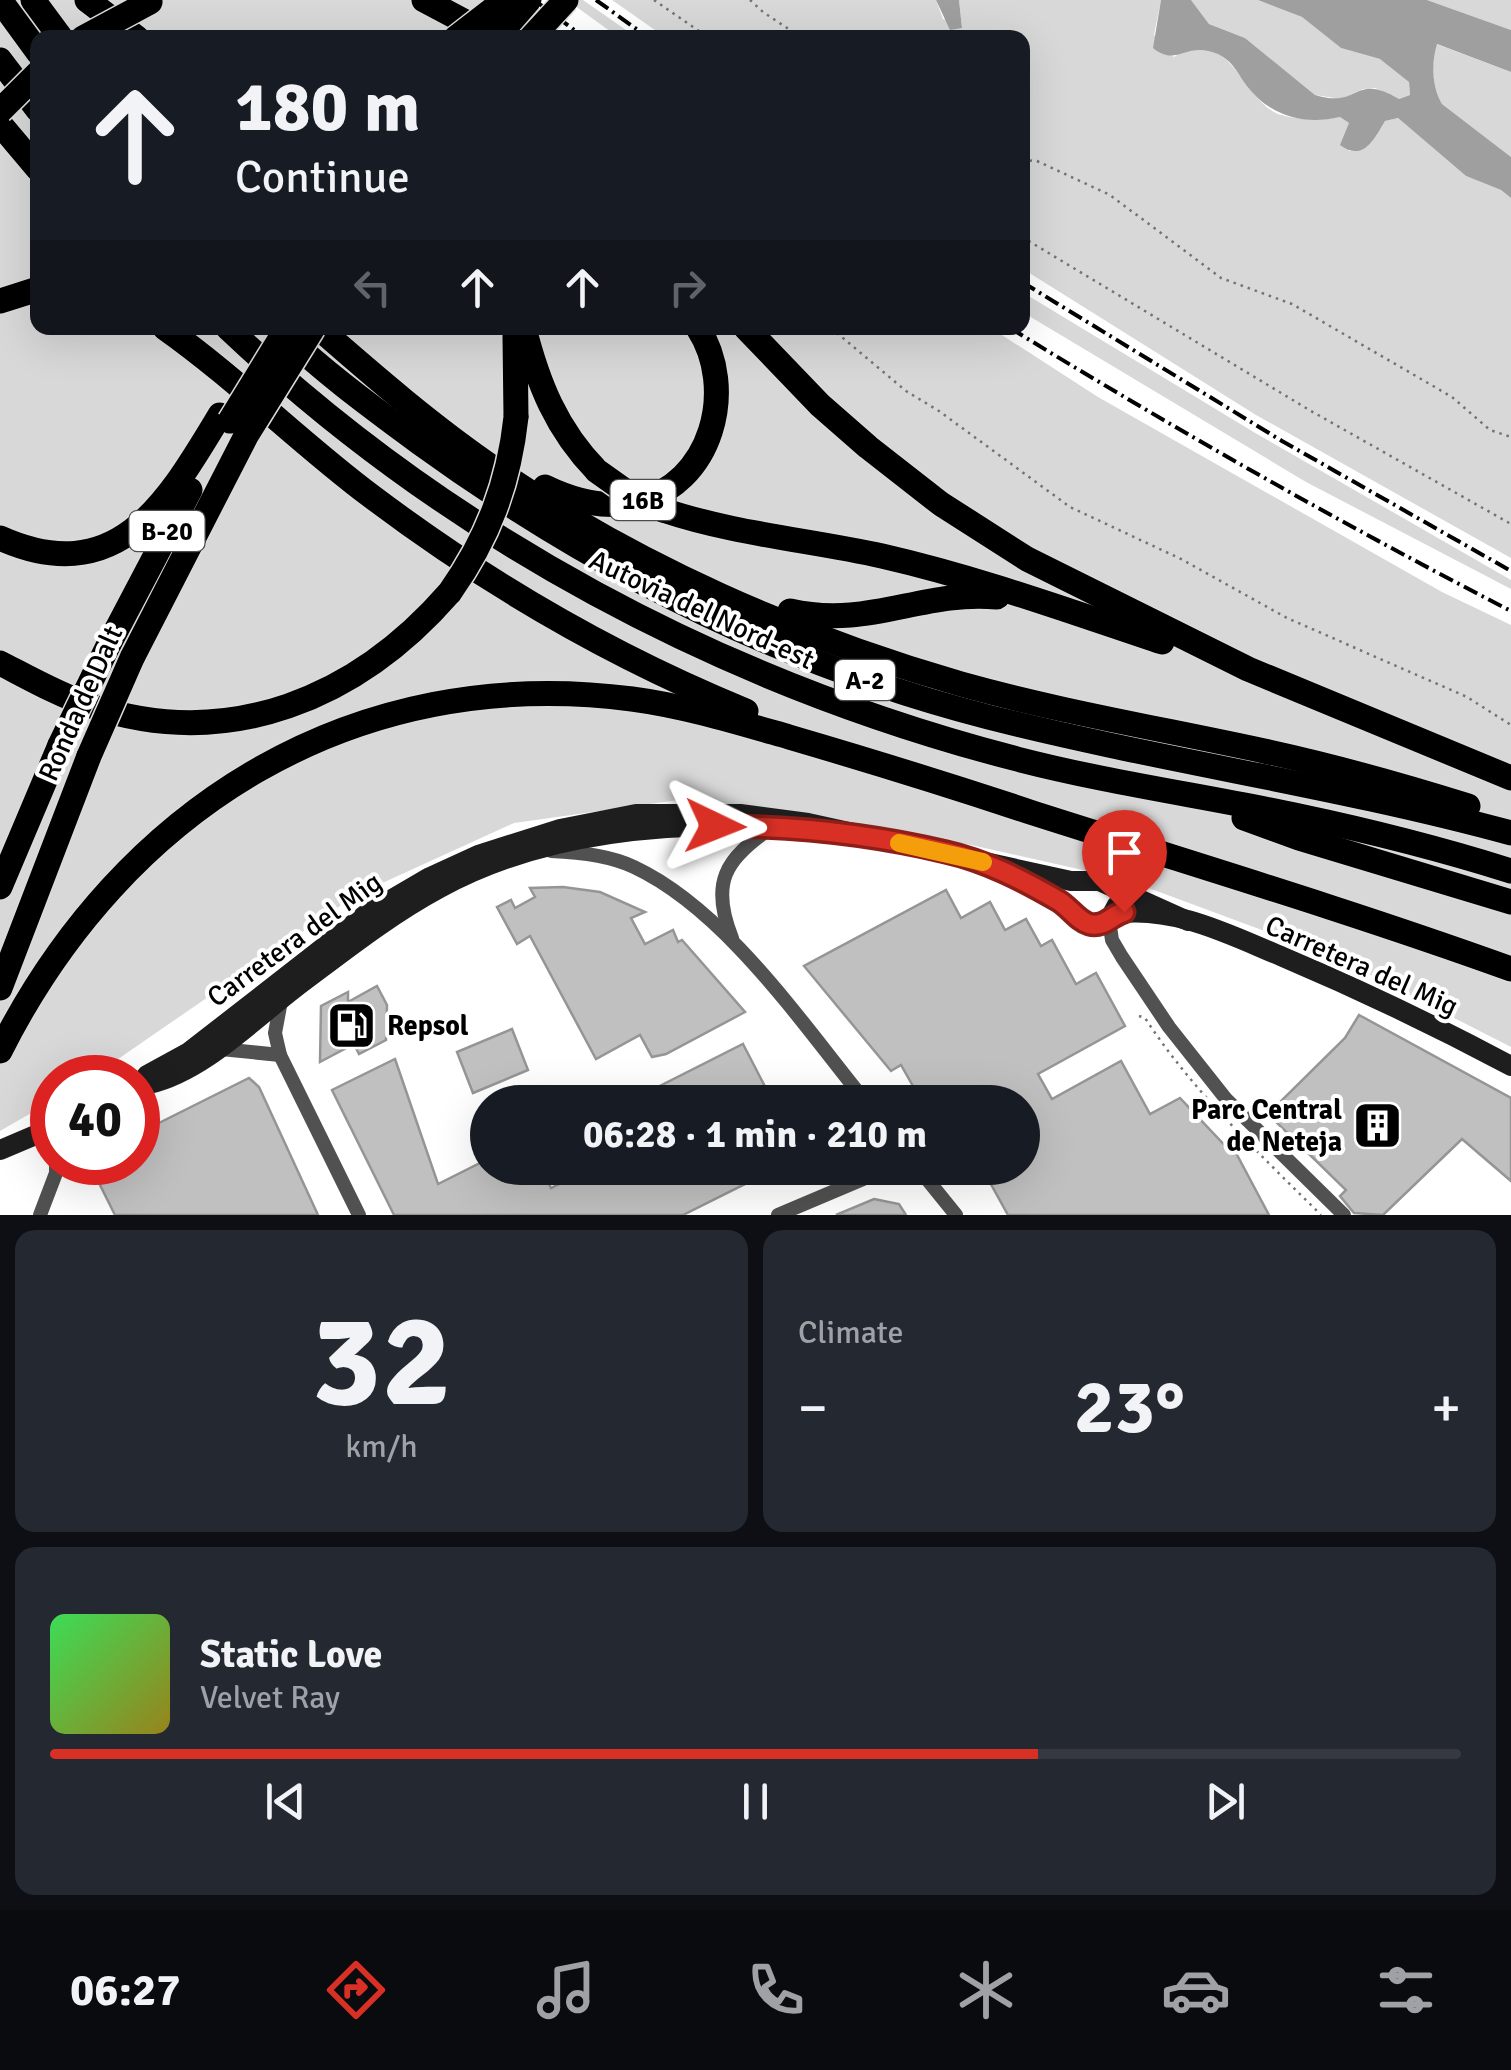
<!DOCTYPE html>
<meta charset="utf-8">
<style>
body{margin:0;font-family:Signika,sans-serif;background:#242831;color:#f1f3f6;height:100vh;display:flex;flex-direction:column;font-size:38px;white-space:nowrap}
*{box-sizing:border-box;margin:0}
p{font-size:32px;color:#9ea1a6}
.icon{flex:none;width:55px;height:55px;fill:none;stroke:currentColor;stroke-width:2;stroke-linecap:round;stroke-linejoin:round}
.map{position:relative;height:1215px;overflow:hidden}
.drawer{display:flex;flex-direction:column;gap:15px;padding:15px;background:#0d0f14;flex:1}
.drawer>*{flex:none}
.hud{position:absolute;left:30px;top:30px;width:1000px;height:305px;border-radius:20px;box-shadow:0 10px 40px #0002;background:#171b24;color:#f1f3f6;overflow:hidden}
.speed{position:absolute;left:30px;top:1055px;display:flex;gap:20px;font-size:50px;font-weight:700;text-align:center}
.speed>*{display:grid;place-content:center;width:130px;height:130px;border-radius:50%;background:#171b24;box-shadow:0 10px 40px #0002;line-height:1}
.speed .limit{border:15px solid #d22;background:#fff;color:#111}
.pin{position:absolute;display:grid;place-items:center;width:85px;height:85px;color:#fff;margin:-102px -42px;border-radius:50% 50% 50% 0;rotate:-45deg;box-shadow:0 0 10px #0007}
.pin .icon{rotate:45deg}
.me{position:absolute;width:110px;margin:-55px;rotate:92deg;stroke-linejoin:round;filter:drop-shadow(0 0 8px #0008)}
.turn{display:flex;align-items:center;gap:35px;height:210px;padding:0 40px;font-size:45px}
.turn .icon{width:130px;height:130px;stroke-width:2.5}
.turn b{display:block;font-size:70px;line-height:85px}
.lanes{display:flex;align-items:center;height:95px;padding:0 40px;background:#0003;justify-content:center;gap:50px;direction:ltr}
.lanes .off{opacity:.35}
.big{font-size:75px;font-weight:700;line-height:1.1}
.drawer .tile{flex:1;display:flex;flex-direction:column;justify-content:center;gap:15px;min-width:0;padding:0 35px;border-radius:20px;background:#242831}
.drawer .dial{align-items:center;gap:0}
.dial b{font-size:130px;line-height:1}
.song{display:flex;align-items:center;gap:30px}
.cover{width:120px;height:120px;border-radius:15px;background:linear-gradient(135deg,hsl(130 70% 55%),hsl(50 70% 35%))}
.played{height:10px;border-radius:5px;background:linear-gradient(90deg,#d93025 70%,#363941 70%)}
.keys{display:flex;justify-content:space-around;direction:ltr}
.heat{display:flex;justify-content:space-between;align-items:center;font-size:55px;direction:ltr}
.drawer .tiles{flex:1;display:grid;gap:15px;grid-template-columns:1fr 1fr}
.tile:last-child{grid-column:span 2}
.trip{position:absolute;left:470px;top:1085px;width:570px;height:100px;border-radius:50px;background:#171b24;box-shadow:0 10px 40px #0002;font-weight:700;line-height:100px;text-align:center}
.tab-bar{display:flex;height:160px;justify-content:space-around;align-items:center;background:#090b0e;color:#9ea1a6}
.tab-bar .icon{width:70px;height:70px}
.tab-bar .current{color:#d93025}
.tab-bar b{font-size:45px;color:#f1f3f6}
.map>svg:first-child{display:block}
</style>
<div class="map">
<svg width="1511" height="1215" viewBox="0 0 1511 1215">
<rect width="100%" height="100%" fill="#fff"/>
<g fill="#d8d8d8">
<polygon points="0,0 516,0 566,37 38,38 38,328 991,328 1098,397 1442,592 1511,625 1511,1047 1337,958 1127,880 971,845 686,799 514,823 356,895 92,1077 52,1078 52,1101 0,1131"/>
<polygon points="567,0 583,0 636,37 618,37"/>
<path d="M 612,0 L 936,0 L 943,19 L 962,27 L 959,0 L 1161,0 L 1154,35 L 1174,57 C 1231,23 1240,98 1278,114 C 1295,120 1324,121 1340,117 L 1349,123 L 1349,151 C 1370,151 1375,138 1385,121 L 1398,118 L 1466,176 L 1501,190 L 1511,198 L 1511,558 L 1256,415 L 1023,269 L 1022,38 L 665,37 Z"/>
<polygon points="1191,0 1258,0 1302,17 1341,48 1380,59 1401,73 1409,82 1410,95 1399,99 1375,88 1363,89 1341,99 1315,95 1245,38 1209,24"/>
<polygon points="1427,0 1511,0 1511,30"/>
<path d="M 1436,44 L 1511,72 L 1511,157 L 1442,104 C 1432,87 1431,63 1436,44 Z"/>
<polygon points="1022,292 1257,434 1511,580 1511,589 1306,482 1024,313"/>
</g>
<g fill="#9f9f9f">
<polygon points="936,0 959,0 962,28 950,30"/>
<path d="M 1161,0 L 1191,0 L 1209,24 L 1245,38 L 1315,95 C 1350,106 1354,86 1374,89 C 1383,90 1392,95 1399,99 L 1410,95 L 1409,82 L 1380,59 L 1341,48 L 1302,17 L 1258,0 L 1427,0 L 1511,30 L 1511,72 L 1437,44 C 1431,63 1432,87 1442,104 L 1511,157 L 1511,198 L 1501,190 L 1466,176 L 1398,118 L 1385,121 C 1374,140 1363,162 1340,145 L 1349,123 L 1340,117 C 1302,126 1267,115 1244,82 C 1236,70 1232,61 1218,54 C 1186,40 1177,68 1153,48 Z"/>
</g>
<g fill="#c0c0c0" stroke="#959595" stroke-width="2.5">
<polygon points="563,887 600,892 645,912 631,918 645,944 673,930 678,942 682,940 745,1012 666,1054 652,1057 640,1035 596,1059 530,936 517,944 497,907 511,900 515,908 535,897 530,888"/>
<polygon points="946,890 961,918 990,902 1005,930 1026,919 1041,946 1052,940 1076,984 1096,973 1125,1026 1038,1074 1052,1099 1121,1061 1150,1114 1180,1098 1233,1154 1236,1153 1269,1215 1008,1215 982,1168 1022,1168 1022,1102 922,1102 901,1065 891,1071 804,966"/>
<polygon points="377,986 387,1005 386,1040 359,1054 354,1044 320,1062 321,1006 348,992 348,1002"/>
<polygon points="1359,1015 1511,1098 1511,1181 1462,1139 1383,1215 1354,1213 1340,1196 1346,1190 1268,1114 1345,1038"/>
<polygon points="512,1029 528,1070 473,1093 457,1052"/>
<polygon points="743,1044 773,1102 628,1102"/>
<polygon points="395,1059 438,1184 488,1159 488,1168 541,1168 551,1188 591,1168 777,1168 683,1215 394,1215 332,1090"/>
<polygon points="249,1078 259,1087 318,1215 115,1215 91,1167 100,1162 138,1162 138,1144 147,1139 143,1131"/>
<polygon points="874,1199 899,1204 906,1215 836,1215"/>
</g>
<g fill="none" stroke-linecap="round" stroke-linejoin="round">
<defs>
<g id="highway">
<polyline points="0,0 38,52"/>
<polyline points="33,0 61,38"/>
<polyline points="87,0 137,38"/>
<polyline points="424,0 490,35"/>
<polyline points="0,60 38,110"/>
<polyline points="0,124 38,169"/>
<polyline points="0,301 38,289"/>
<path d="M 165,328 C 237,379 300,443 371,496 C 485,582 614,657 746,711"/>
<path d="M 228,328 C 449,537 723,683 1017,759 C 1110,783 1205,796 1299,816 C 1370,831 1441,849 1511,871"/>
<path d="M 319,328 C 375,377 434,428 496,470 C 636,566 798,637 961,684 C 1061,712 1163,729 1264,751 C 1333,766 1401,785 1468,806"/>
<path d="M 524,328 C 538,383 556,429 597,471"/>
<polyline points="746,328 820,405 868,447 941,504 1027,559 1248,669 1511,778"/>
<path d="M 284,334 C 326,374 373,408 420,443 C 591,567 782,664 988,717 C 1161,761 1339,786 1511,833"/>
<polyline points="515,337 516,417"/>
<path d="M 545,487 C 572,500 605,509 635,502 C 713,485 737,388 698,328"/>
<path d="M 663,510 C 734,534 810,540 882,556 C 978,578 1069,611 1162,642"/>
<path d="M 0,538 C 118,591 168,501 220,415"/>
<path d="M 790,611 C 869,629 922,590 997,597"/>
<polyline points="109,644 190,490"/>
<polyline points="132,658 246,436"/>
<path d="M 0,663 C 29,678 59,695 91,706 C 230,752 358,698 450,592"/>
<polyline points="1244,818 1299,838 1511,902"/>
<polyline points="0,887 60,745"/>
<polyline points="0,988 89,756"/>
<path d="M 0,1051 C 123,807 354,663 632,699 C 685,706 737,722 789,737 C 871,761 952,786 1033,813 C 1193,864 1353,912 1511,969"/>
</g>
</defs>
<use href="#highway" stroke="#dbdbdb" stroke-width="28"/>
<g stroke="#737373" stroke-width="2.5" stroke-dasharray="2.5 5" stroke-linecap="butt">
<polyline points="654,0 709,38"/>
<polyline points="750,0 763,12 802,38"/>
<polyline points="1022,160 1037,161 1110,195 1221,278 1292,304 1452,397 1490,430 1511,437"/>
<polyline points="1022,237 1311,411 1511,524"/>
<polyline points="831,328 906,391 939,411 1070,507 1181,559 1287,618 1467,697 1511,725"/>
<path d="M 1139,1016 L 1145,1018 C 1194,1093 1258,1152 1321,1215"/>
</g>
<g stroke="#515151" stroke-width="14">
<path d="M 551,851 C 579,852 609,855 634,867 C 726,910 803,1025 866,1102"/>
<polyline points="1109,920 1112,940 1122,957 1169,1027 1226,1099 1344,1215"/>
<path d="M 732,938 C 710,883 725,859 771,828"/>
<polyline points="281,1001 275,1033 280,1055 359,1215"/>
<polyline points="221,1049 280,1055"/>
<polyline points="918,1168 956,1215"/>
<polyline points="40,1215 56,1173 56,1162"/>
<polyline points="778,1215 889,1168"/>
</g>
<g stroke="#1e1e1e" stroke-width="20">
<polyline points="1006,874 1057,900 1090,924 1109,920 1117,905"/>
<path d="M 1114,914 C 1173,905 1230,935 1283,957 C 1361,990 1436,1026 1511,1066"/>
<path d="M 149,1084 C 202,1072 252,1021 295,988 C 342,953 388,916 440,888 C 527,840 631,826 729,826"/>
<polyline points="138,1086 147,1075 189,1052 365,915 430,877 478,855 560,829 636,814 740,814 808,823 1071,881 1099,881 1188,921"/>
<polyline points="0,1150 52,1128"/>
</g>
<use href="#highway" stroke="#000" stroke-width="25"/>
<g stroke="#000" stroke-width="4" stroke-dasharray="15 5 2.5 5" stroke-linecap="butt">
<polyline points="534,0 585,38"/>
<polyline points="596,0 649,38"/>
<polyline points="1022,282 1282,441 1511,571"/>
<path d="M 1010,328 C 1173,428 1340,523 1511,611"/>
</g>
<defs>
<g id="highway-bridge">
<polyline points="83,38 150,2"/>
<polyline points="456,38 505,0"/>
<polyline points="496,38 529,0"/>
<polyline points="531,38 566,0"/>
<polyline points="0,111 38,73"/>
<polyline points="230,421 287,328"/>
<polyline points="246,436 313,328"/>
<polyline points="597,471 628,493 663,510"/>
<path d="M 450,592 C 488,538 509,483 516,417"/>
<polyline points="60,745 109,644"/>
<polyline points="89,756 132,658"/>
</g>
</defs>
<use href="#highway-bridge" stroke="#dbdbdb" stroke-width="28" stroke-linecap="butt"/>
<use href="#highway-bridge" stroke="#000" stroke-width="25"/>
</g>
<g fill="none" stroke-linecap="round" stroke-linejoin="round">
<defs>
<path id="route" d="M 715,826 C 792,826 871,834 946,852 C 986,861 1023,880 1059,901 C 1069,907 1078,921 1089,924 C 1104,928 1112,915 1124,912"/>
</defs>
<use href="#route" stroke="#8d1f18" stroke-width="25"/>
<use href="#route" stroke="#d93025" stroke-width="18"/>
<polyline stroke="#f59e0b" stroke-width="18" points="899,843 983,862"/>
</g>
<defs>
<symbol id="fuel-square" viewBox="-11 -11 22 22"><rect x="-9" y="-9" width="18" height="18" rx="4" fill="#000" stroke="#fff"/><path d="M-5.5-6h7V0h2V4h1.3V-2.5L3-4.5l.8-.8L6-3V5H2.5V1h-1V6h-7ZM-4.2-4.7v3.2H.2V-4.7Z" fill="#fff"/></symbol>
<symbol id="building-square" viewBox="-11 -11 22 22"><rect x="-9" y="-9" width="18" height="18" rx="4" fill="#000" stroke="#fff"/><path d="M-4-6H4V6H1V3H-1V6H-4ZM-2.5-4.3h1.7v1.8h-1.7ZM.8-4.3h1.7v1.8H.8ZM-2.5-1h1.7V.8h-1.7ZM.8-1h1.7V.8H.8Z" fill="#fff"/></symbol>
</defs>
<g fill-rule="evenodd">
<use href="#fuel-square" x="324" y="998" width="55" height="55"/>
<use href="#building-square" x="1350" y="1098" width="55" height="55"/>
</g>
<g text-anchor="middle" stroke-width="8" stroke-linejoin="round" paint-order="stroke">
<g fill="#fff" stroke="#4c4c4c" stroke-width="2.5">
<rect x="610.5" y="480" width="65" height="40" rx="8"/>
<rect x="129.5" y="511" width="75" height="40" rx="8"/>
<rect x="835" y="660" width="60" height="40" rx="8"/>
</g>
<g font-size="25" font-weight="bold" fill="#000">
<text x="643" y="509">16B</text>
<text x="167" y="540">B-20</text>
<text x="865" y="689">A-2</text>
</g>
<g font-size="28" fill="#000" stroke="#fff">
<text transform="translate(702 609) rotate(25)" y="10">Autovia del Nord-est</text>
<text transform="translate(80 703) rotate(-66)" y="10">Ronda de Dalt</text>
<text transform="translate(294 939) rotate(-36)" y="10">Carretera del Mig</text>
<text transform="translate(1362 965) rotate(24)" y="10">Carretera del Mig</text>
</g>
<g font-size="28" font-weight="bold" fill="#000" stroke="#fff" text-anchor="start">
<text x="387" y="1035">Repsol</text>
<text x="1342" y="1119" text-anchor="end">Parc Central<tspan x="1342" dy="32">de Neteja</tspan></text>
</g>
</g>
</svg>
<div class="speed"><div class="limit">40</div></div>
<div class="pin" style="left:1124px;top:912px;background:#d93025"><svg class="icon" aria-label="arrive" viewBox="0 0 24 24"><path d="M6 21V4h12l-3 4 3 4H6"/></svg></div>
<svg class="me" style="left:715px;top:826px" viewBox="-20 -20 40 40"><path d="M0-17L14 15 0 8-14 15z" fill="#d93025" stroke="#fff" stroke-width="4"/></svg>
<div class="trip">06:28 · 1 min · 210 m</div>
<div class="hud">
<div class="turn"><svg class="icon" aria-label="ahead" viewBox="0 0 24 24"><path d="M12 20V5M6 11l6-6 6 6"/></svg><div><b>180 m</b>Continue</div></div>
<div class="lanes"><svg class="icon off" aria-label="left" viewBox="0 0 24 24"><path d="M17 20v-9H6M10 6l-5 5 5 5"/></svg><svg class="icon" aria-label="ahead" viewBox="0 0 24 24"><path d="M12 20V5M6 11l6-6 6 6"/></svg><svg class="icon" aria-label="ahead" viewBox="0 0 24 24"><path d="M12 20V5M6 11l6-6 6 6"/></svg><svg class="icon off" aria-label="right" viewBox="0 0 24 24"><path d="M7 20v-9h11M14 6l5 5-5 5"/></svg></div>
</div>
</div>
<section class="drawer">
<div class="tiles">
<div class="tile dial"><b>32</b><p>km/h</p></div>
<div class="tile"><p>Climate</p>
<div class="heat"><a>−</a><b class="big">23°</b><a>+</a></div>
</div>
<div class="tile">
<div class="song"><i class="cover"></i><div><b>Static Love</b><p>Velvet Ray</p></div></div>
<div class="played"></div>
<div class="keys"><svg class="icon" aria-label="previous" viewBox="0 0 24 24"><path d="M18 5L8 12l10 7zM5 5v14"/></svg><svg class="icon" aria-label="pause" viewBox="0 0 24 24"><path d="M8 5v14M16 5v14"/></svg><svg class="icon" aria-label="next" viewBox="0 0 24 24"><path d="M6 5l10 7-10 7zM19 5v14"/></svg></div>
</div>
</div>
</section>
<nav class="tab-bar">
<b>06:27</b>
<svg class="icon current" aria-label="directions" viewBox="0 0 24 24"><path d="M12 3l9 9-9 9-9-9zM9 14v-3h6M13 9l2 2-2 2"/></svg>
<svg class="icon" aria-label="music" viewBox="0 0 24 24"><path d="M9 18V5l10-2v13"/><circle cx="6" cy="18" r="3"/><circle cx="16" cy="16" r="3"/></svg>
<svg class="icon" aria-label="phone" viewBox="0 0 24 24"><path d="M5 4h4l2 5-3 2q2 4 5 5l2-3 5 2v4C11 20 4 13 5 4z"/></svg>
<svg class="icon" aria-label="climate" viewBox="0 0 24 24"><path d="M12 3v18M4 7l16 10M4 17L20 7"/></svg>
<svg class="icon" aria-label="car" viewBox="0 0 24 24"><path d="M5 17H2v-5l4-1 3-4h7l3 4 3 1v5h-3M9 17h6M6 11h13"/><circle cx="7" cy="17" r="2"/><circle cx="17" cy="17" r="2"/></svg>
<svg class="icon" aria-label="filters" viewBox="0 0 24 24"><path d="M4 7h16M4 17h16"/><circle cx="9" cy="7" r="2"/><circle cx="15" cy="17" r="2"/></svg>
</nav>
